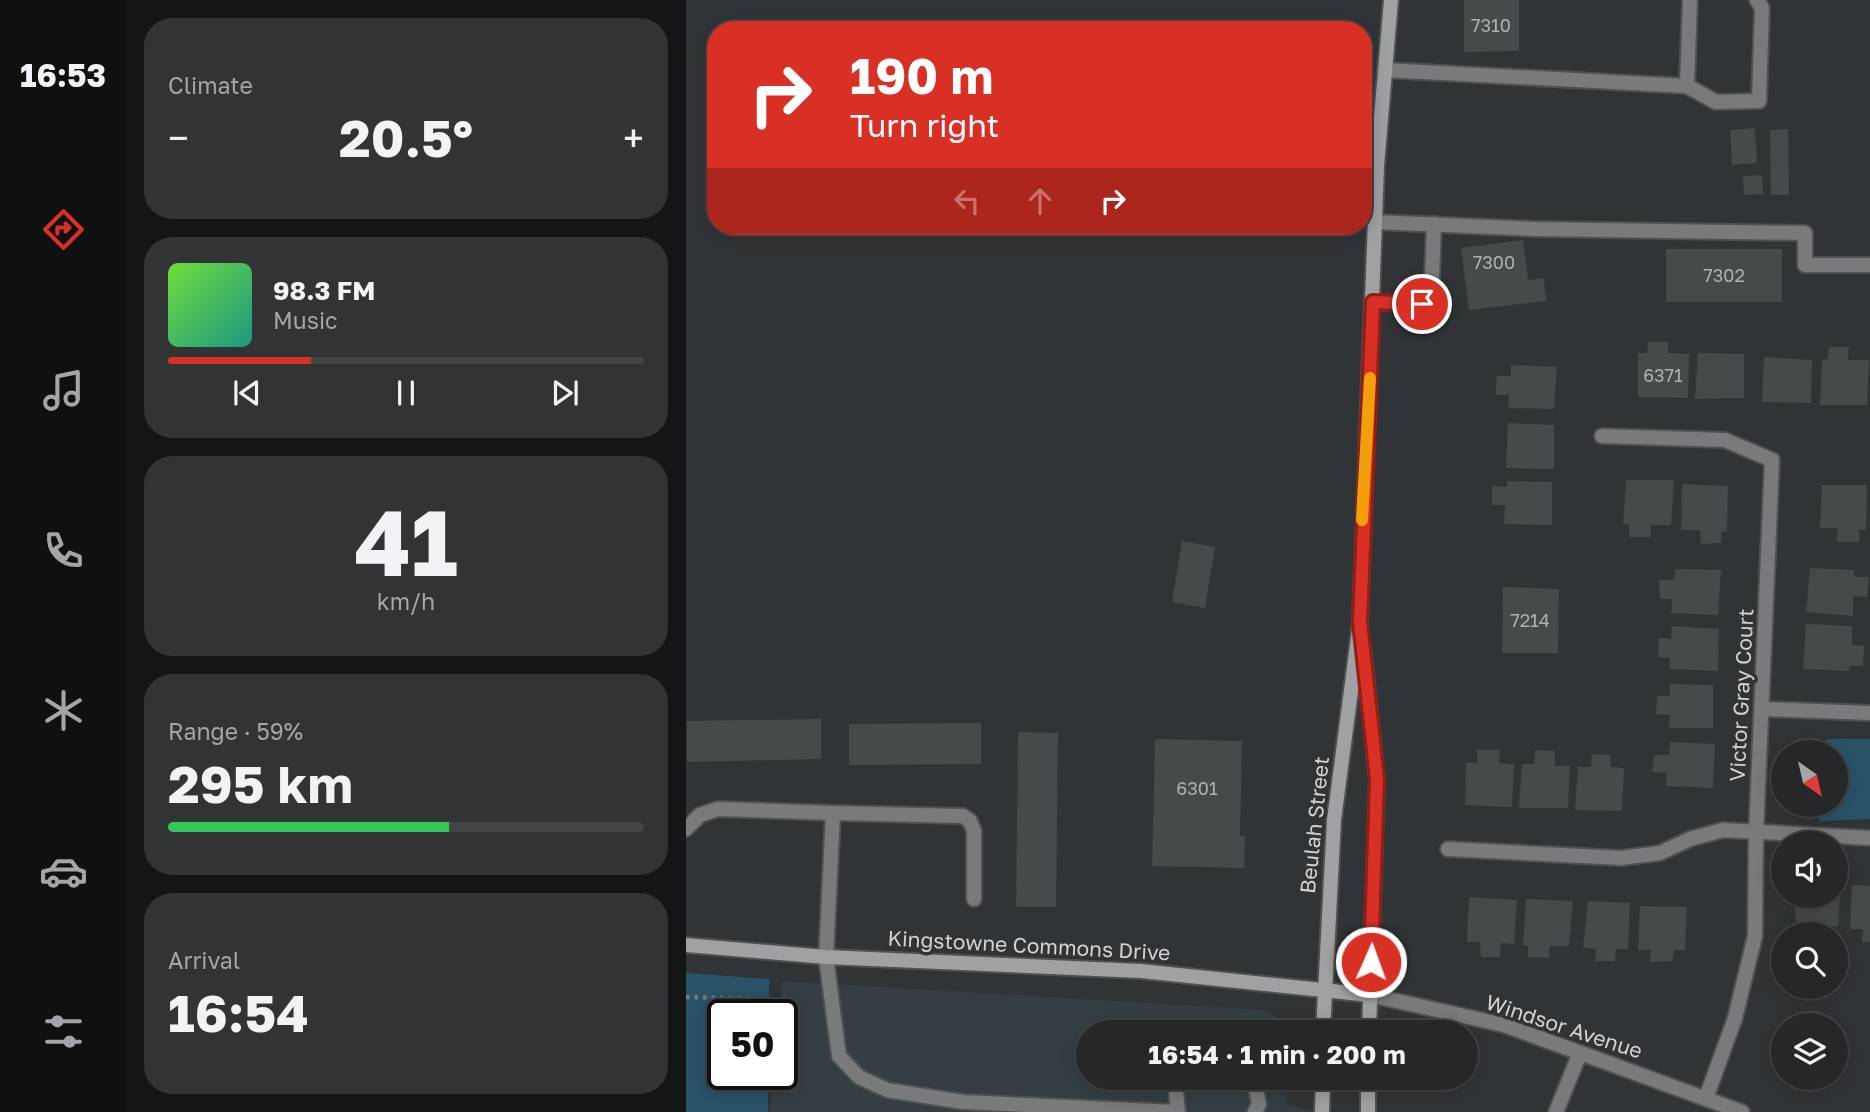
<!DOCTYPE html>
<meta charset="utf-8">
<style>
body{margin:0;font-family:"Golos Text",sans-serif;background:#313334;color:#f1f3f6;height:100vh;display:flex;flex-direction:column;font-size:26px;white-space:nowrap}
*{box-sizing:border-box;margin:0}
p{font-size:23px;color:#a3a5a8}
.icon{flex:none;width:38px;height:38px;fill:none;stroke:currentColor;stroke-width:2;stroke-linecap:round;stroke-linejoin:round}
.map{position:relative;flex:1;overflow:hidden}
.drawer{display:flex;flex-direction:column;gap:18px;padding:18px;background:#141516;width:560px}
.drawer>*{flex:none}
.hud{position:absolute;left:21px;top:21px;width:665px;height:214px;border-radius:28px;box-shadow:0 4px 18px #0003,0 0 0 2px #424445;background:#d93025;color:#fff;overflow:hidden}
.needle{width:46px;rotate:146deg}
.tools{position:absolute;left:1085px;top:740px;display:grid;gap:14px}
.tools a{display:grid;place-items:center;width:77px;height:77px;border-radius:50%;background:#252728;box-shadow:0 4px 18px #0003,0 0 0 2px #424445;font-size:35px}
.speed{position:absolute;left:21px;top:999px;display:flex;gap:14px;font-size:35px;font-weight:700;text-align:center}
.speed>*{display:grid;place-content:center;width:91px;height:91px;border-radius:50%;background:#252728;box-shadow:0 4px 18px #0003,0 0 0 2px #424445;line-height:1}
.speed .limit{border:4px solid #111;border-radius:10px;background:#fff;color:#111}
.pin{position:absolute;display:grid;place-items:center;width:60px;height:60px;color:#fff;margin:-30px;border:4px solid #fff;border-radius:50%;box-shadow:0 2px 7px #0007}
.me{position:absolute;width:77px;margin:-38px;rotate:2deg;stroke-linejoin:round;filter:drop-shadow(0 0 5px #0008)}
.turn{display:flex;align-items:center;gap:24px;height:147px;padding:0 28px;font-size:32px}
.turn .icon{width:91px;height:91px;stroke-width:2.5}
.turn b{display:block;font-size:49px;line-height:60px}
.lanes{display:flex;align-items:center;height:66px;padding:0 28px;background:#0003;justify-content:center;gap:35px;direction:ltr}
.lanes .off{opacity:.35}
.big{font-size:52px;font-weight:700;line-height:1.1}
.drawer .widget{flex:1;display:flex;flex-direction:column;justify-content:center;gap:10px;min-width:0;padding:0 24px;border-radius:28px;background:#313334}
.drawer .dial{align-items:center;gap:0}
.dial b{font-size:91px;line-height:1}
.song{display:flex;align-items:center;gap:21px}
.cover{width:84px;height:84px;border-radius:10px;background:linear-gradient(135deg,hsl(100 70% 55%),hsl(170 70% 35%))}
.played{height:7px;border-radius:4px;background:linear-gradient(90deg,#d93025 30%,#424445 30%)}
.keys{display:flex;justify-content:space-around;direction:ltr}
.heat{display:flex;justify-content:space-between;align-items:center;font-size:38px;direction:ltr}
.charge{height:10px;border-radius:5px;background:linear-gradient(90deg,#34c759 59%,#424445 0)}
.trip{position:absolute;left:390px;top:1020px;width:402px;height:70px;border-radius:35px;background:#252728;box-shadow:0 4px 18px #0003,0 0 0 2px #424445;font-weight:700;line-height:70px;text-align:center}
main{display:flex;flex:1;min-height:0}
.tab-bar{display:flex;flex-direction:column;width:126px;justify-content:space-around;align-items:center;background:#0f1010;color:#a3a5a8}
.tab-bar .icon{width:49px;height:49px}
.tab-bar .current{color:#d93025}
.tab-bar b{font-size:32px;color:#f1f3f6}
.map>svg:first-child{display:block}
</style>
<main>
<nav class="tab-bar">
<b>16:53</b>
<svg class="icon current" aria-label="directions" viewBox="0 0 24 24"><path d="M12 3l9 9-9 9-9-9zM9 14v-3h6M13 9l2 2-2 2"/></svg>
<svg class="icon" aria-label="music" viewBox="0 0 24 24"><path d="M9 18V5l10-2v13"/><circle cx="6" cy="18" r="3"/><circle cx="16" cy="16" r="3"/></svg>
<svg class="icon" aria-label="phone" viewBox="0 0 24 24"><path d="M5 4h4l2 5-3 2q2 4 5 5l2-3 5 2v4C11 20 4 13 5 4z"/></svg>
<svg class="icon" aria-label="climate" viewBox="0 0 24 24"><path d="M12 3v18M4 7l16 10M4 17L20 7"/></svg>
<svg class="icon" aria-label="car" viewBox="0 0 24 24"><path d="M5 17H2v-5l4-1 3-4h7l3 4 3 1v5h-3M9 17h6M6 11h13"/><circle cx="7" cy="17" r="2"/><circle cx="17" cy="17" r="2"/></svg>
<svg class="icon" aria-label="filters" viewBox="0 0 24 24"><path d="M4 7h16M4 17h16"/><circle cx="9" cy="7" r="2"/><circle cx="15" cy="17" r="2"/></svg>
</nav>
<section class="drawer">
<div class="widget"><p>Climate</p>
<div class="heat"><a>−</a><b class="big">20.5°</b><a>+</a></div>
</div>
<div class="widget">
<div class="song"><i class="cover"></i><div><b>98.3 FM</b><p>Music</p></div></div>
<div class="played"></div>
<div class="keys"><svg class="icon" aria-label="previous" viewBox="0 0 24 24"><path d="M18 5L8 12l10 7zM5 5v14"/></svg><svg class="icon" aria-label="pause" viewBox="0 0 24 24"><path d="M8 5v14M16 5v14"/></svg><svg class="icon" aria-label="next" viewBox="0 0 24 24"><path d="M6 5l10 7-10 7zM19 5v14"/></svg></div>
</div>
<div class="widget dial"><b>41</b><p>km/h</p></div>
<div class="widget"><p>Range · 59%</p><b class="big">295 km</b><div class="charge"></div></div>
<div class="widget"><p>Arrival</p><b class="big">16:54</b></div>
</section>
<div class="map">
<svg width="1184" height="1112" viewBox="0 0 1184 1112">
<rect width="100%" height="100%" fill="#313436"/>
<polygon fill="#353e43" points="96,981 577,1010 590,1017 599,1032 402,1032 402,1078 601,1078 601,1105 629,1112 84,1112 87,1075 96,1074 96,1015 93,1015"/>
<g fill="#2a5368">
<polygon points="1142,739 1184,739 1184,819 1134,821 1128,805 1150,805 1150,752 1124,752"/>
<polygon points="0,973 83,979 83,1015 37,1015 37,1074 82,1075 82,1112 0,1112"/>
</g>
<g fill="#464a4b">
<polygon points="778,0 833,0 833,51 778,52"/>
<polygon points="1069,128 1071,163 1046,165 1044,130"/>
<polygon points="1102,129 1103,195 1085,195 1084,130"/>
<polygon points="1076,175 1077,194 1058,195 1057,176"/>
<polygon points="837,240 842,280 858,278 860,301 783,310 775,248"/>
<rect x="980" y="249" width="116" height="53"/>
<polygon points="962,342 982,342 982,353 1003,354 1002,398 952,397 952,353 961,353"/>
<polygon points="1143,347 1163,347 1162,360 1183,360 1181,405 1134,405 1136,360 1142,359"/>
<polygon points="1012,353 1058,354 1058,398 1009,399"/>
<polygon points="1078,357 1126,360 1125,403 1076,402"/>
<polygon points="825,365 871,367 868,409 822,408 823,395 809,395 811,376 825,376"/>
<polygon points="822,423 868,425 868,469 820,468"/>
<polygon points="940,480 988,480 985,525 965,525 965,537 943,537 943,524 937,524"/>
<polygon points="821,481 866,482 866,525 818,524 819,505 806,505 806,486 821,487"/>
<polygon points="996,484 1042,486 1041,531 1035,532 1035,543 1015,544 1014,530 995,530"/>
<polygon points="1136,485 1181,485 1180,530 1173,529 1173,542 1151,542 1152,528 1134,528"/>
<polygon points="496,541 529,547 519,608 486,602"/>
<polygon points="1124,568 1168,570 1168,577 1183,577 1181,597 1167,596 1167,616 1120,612"/>
<polygon points="989,569 1035,570 1032,615 985,613 986,599 974,599 973,580 988,580"/>
<polygon points="817,587 873,589 872,653 816,653"/>
<polygon points="1120,624 1166,626 1166,645 1178,646 1177,666 1164,666 1163,671 1117,669"/>
<polygon points="986,626 1033,629 1032,671 983,669 984,658 972,657 973,638 985,639"/>
<polygon points="984,684 1027,685 1027,728 983,728 984,715 970,714 971,696 984,696"/>
<polygon points="135,719 135,759 1,762 1,721"/>
<polygon points="295,723 295,764 163,765 163,724"/>
<polygon points="332,732 372,733 370,907 330,907"/>
<polygon points="469,739 556,741 554,836 559,836 558,868 466,866"/>
<polygon points="984,742 1029,744 1027,788 980,786 981,773 966,772 968,755 983,755"/>
<polygon points="791,750 814,750 813,763 828,764 826,807 779,805 780,763 791,763"/>
<polygon points="849,750 869,751 869,766 884,766 882,808 833,808 836,764 848,764"/>
<polygon points="906,754 925,755 924,767 938,768 936,811 889,810 892,767 905,767"/>
<polygon points="1150,879 1155,879 1152,927 1132,926 1132,934 1111,934 1108,896 1150,896"/>
<polygon points="1166,885 1184,886 1184,942 1176,942 1177,929 1164,929"/>
<polygon points="783,897 831,900 828,944 815,943 814,957 795,957 794,942 781,942"/>
<polygon points="840,899 887,901 883,946 864,946 863,958 842,957 842,946 837,945"/>
<polygon points="902,901 944,903 942,949 930,949 929,961 909,961 910,949 897,948"/>
<polygon points="954,906 1001,907 999,950 988,950 986,961 964,962 965,950 952,950"/>
</g>
<g fill="none" stroke-linecap="round" stroke-linejoin="round">
<defs>
<g id="lane">
<polyline points="699,70 1001,86 1004,0"/>
<polyline points="1001,86 1030,102 1073,101 1076,8 1071,0"/>
<polyline points="689,222 849,229 1119,233 1119,265 1184,265"/>
<polyline points="687,302 745,305 748,224"/>
<polyline points="140,957 153,1056 173,1077 201,1090 277,1102 490,1112"/>
<polyline points="568,1078 573,1104 569,1112"/>
<polyline points="492,1112 490,1091 496,1078"/>
<polyline points="870,1112 894,1053"/>
</g>
<g id="street">
<polyline points="916,436 1039,440 1086,460 1070,834 1069,936 1049,1018 1020,1098"/>
<polyline points="1077,709 1184,713"/>
<polyline points="0,829 14,815 32,809 147,813"/>
<polyline points="762,849 935,858 974,853 1004,839 1037,830 1184,838"/>
<polyline points="140,957 147,813 277,816 284,821 288,831 288,899"/>
<polyline points="684,995 818,1025 1056,1112"/>
</g>
<g id="secondary">
<polyline points="677,646 691,779 683,1032"/>
<polyline points="0,945 140,957 455,971 684,995"/>
<polyline points="637,1032 648,820 674,622 691,166 705,0"/>
<polyline points="636,1112 637,1078"/>
<polyline points="682,1112 682,1078"/>
</g>
</defs>
<use href="#lane" stroke="#4e5152" stroke-width="18"/>
<use href="#street" stroke="#4e5152" stroke-width="18"/>
<use href="#secondary" stroke="#4e5152" stroke-width="18"/>
<polyline stroke="#76797a" stroke-width="4.5" stroke-dasharray="3.5 5" stroke-linecap="butt" points="0,997 63,999 70,1015"/>
<use href="#lane" stroke="#797a7b" stroke-width="14"/>
<use href="#street" stroke="#797a7b" stroke-width="14"/>
<use href="#secondary" stroke="#9fa1a3" stroke-width="14"/>
</g>
<g fill="none" stroke-linecap="round" stroke-linejoin="round">
<defs>
<polyline id="route" points="685,962 691,779 674,622 687,302 736,304"/>
</defs>
<use href="#route" stroke="#8d1f18" stroke-width="18"/>
<use href="#route" stroke="#d93025" stroke-width="12"/>
<polyline stroke="#f59e0b" stroke-width="12" points="676,520 684,378"/>
</g>
<g text-anchor="middle" stroke-width="7" stroke-linejoin="round" paint-order="stroke">
<g font-size="18" fill="#aeb1b2">
<text x="805" y="32">7310</text>
<text x="808" y="269">7300</text>
<text x="1038" y="282">7302</text>
<text x="977" y="382">6371</text>
<text x="844" y="627">7214</text>
<text x="511" y="795">6301</text>
</g>
<g font-size="21" fill="#d1d3d4" stroke="#313436">
<text transform="translate(1056 695) rotate(-87)" y="7">Victor Gray Court</text>
<text transform="translate(629 825) rotate(-84)" y="7">Beulah Street</text>
<text transform="translate(343 946) rotate(3)" y="7">Kingstowne Commons Drive</text>
<text transform="translate(878 1027) rotate(18)" y="7">Windsor Avenue</text>
</g>
</g>
</svg>
<div class="tools">
<a><svg class="needle" viewBox="-14 -14 28 28"><path d="M0-13l5 13h-10z" fill="#e53935"/><path d="M0 13l5-13h-10z" fill="#a3a5a8"/></svg></a>
<a><svg class="icon" aria-label="sound" viewBox="0 0 24 24"><path d="M4 9h4l5-4v14l-5-4H4zM17 9q2 3 0 6"/></svg></a>
<a><svg class="icon" aria-label="search" viewBox="0 0 24 24"><circle cx="10" cy="10" r="6"/><path d="M15 15l6 6"/></svg></a>
<a><svg class="icon" aria-label="layers" viewBox="0 0 24 24"><path d="M12 4l9 5-9 5-9-5zM3 14l9 5 9-5"/></svg></a>
</div>
<div class="speed"><div class="limit">50</div></div>
<div class="pin" style="left:736px;top:304px;background:#d93025"><svg class="icon" aria-label="arrive" viewBox="0 0 24 24"><path d="M6 21V4h12l-3 4 3 4H6"/></svg></div>
<svg class="me" style="left:685px;top:962px" viewBox="-20 -20 40 40"><circle r="17" fill="#d93025" stroke="#fff" stroke-width="3"/><path d="M0-11L8 9 0 5-8 9z" fill="#fff"/></svg>
<div class="trip">16:54 · 1 min · 200 m</div>
<div class="hud">
<div class="turn"><svg class="icon" aria-label="right" viewBox="0 0 24 24"><path d="M7 20v-9h11M14 6l5 5-5 5"/></svg><div><b>190 m</b>Turn right</div></div>
<div class="lanes"><svg class="icon off" aria-label="left" viewBox="0 0 24 24"><path d="M17 20v-9H6M10 6l-5 5 5 5"/></svg><svg class="icon off" aria-label="ahead" viewBox="0 0 24 24"><path d="M12 20V5M6 11l6-6 6 6"/></svg><svg class="icon" aria-label="right" viewBox="0 0 24 24"><path d="M7 20v-9h11M14 6l5 5-5 5"/></svg></div>
</div>
</div>
</main>
